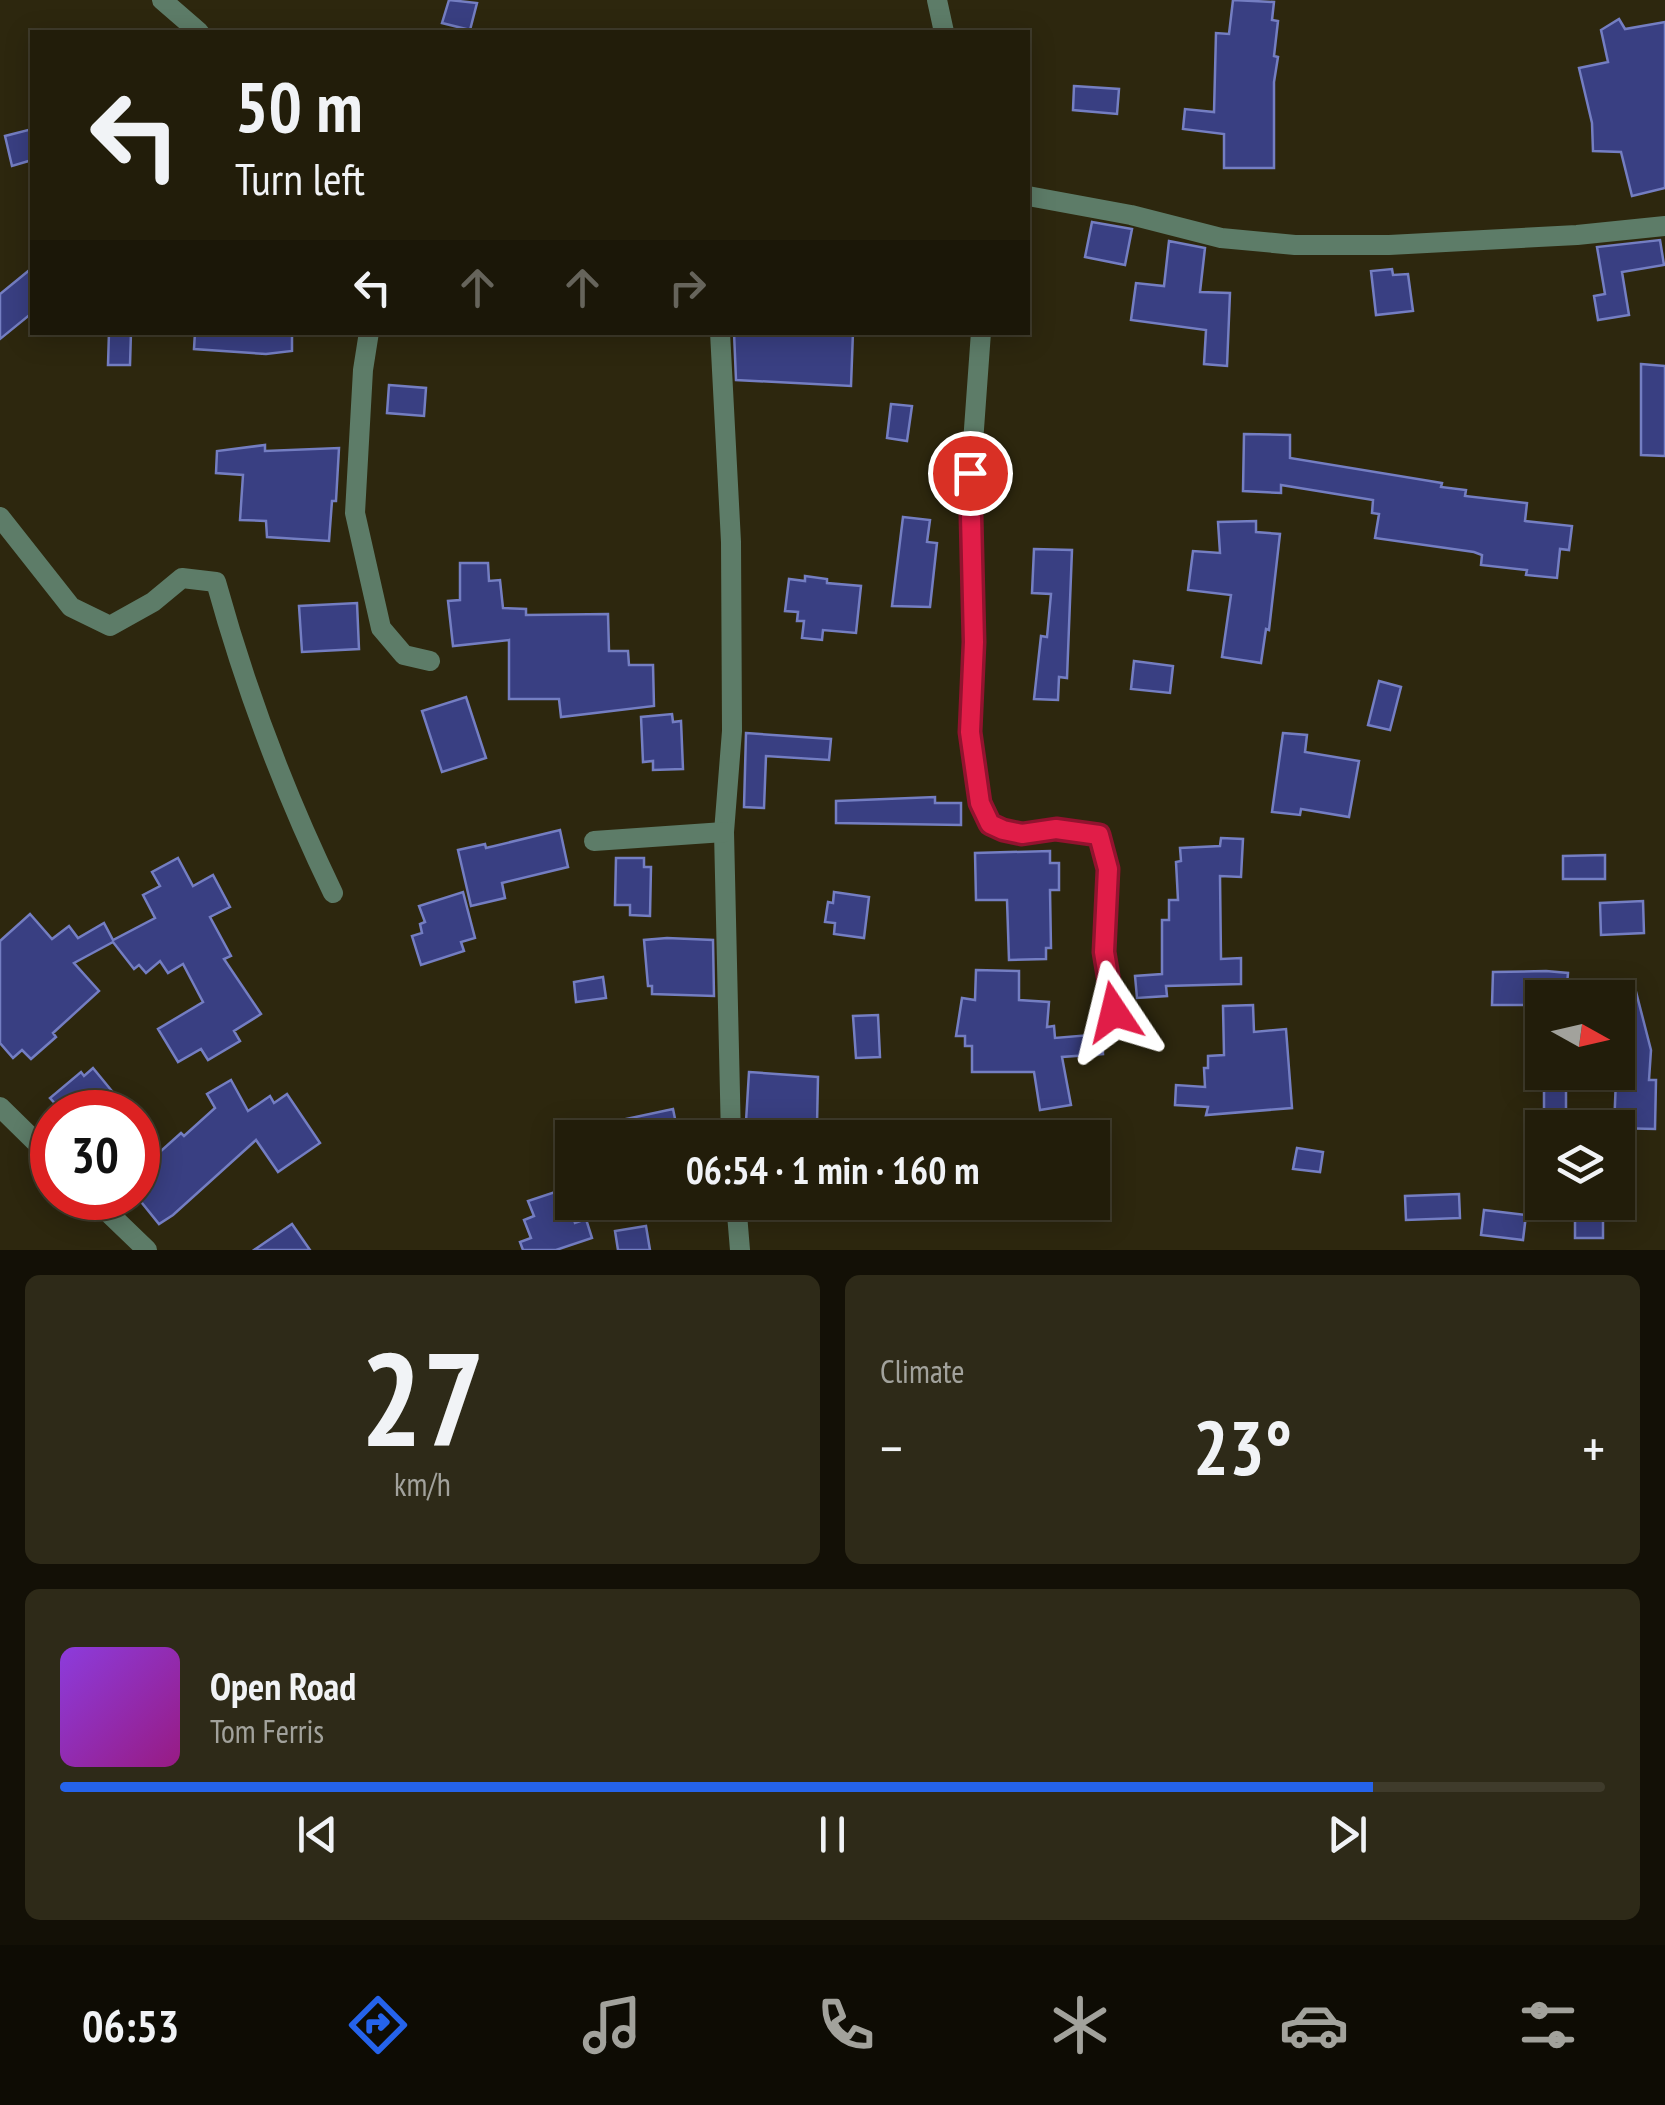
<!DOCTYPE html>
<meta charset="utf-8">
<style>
body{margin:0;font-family:"PT Sans Narrow",sans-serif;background:#2e2a18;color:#f1f3f6;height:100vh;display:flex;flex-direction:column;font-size:38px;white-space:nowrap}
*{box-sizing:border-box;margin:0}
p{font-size:32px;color:#a2a29c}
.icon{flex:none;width:55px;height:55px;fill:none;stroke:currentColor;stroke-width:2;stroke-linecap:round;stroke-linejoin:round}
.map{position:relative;height:1250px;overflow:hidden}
.panel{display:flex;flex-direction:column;gap:25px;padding:25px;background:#131006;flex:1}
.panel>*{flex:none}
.guide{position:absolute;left:30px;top:30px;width:1000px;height:305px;border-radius:0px;box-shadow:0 5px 25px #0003,0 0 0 2px #3f3b2b;background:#221d0a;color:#f1f3f6;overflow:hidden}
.needle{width:65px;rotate:98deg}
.tools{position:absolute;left:1525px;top:980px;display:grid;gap:20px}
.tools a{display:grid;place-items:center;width:110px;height:110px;border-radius:0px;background:#221d0a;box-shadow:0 5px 25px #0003,0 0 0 2px #3f3b2b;font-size:50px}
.speed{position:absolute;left:30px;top:1090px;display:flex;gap:20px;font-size:50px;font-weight:700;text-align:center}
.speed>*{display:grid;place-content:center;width:130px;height:130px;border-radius:50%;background:#221d0a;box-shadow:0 5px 25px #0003,0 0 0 2px #3f3b2b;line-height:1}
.speed .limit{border:15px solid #d22;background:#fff;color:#111}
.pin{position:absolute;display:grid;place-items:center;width:85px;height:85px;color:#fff;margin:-42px;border:5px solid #fff;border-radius:50%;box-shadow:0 2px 10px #0007}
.me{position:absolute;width:110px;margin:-55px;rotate:350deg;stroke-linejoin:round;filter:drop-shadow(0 0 8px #0008)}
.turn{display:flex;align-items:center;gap:35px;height:210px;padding:0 40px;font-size:45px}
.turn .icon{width:130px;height:130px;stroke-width:2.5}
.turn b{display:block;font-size:70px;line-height:85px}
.lanes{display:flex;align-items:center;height:95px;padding:0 40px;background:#0003;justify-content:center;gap:50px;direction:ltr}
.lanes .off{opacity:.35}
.big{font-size:75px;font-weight:700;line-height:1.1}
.panel .widget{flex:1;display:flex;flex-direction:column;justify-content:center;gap:15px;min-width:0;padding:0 35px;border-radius:15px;background:#2e2a18}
.panel .dial{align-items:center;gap:0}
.dial b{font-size:130px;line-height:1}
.song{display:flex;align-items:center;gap:30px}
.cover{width:120px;height:120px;border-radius:15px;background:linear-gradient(135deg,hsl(270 70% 55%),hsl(310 70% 35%))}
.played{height:10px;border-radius:5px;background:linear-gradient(90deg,#2563eb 85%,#3f3b2b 85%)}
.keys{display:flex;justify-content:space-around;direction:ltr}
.heat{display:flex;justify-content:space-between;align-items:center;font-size:55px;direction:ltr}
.panel .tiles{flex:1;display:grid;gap:25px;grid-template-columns:1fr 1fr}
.widget:last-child{grid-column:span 2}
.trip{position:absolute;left:555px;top:1120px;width:555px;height:100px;border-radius:0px;background:#221d0a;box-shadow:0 5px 25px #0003,0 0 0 2px #3f3b2b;font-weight:700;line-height:100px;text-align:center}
.menu{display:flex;height:160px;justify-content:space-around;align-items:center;background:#0e0c04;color:#a2a29c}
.menu .icon{width:70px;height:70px}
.menu .active{color:#2563eb}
.menu b{font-size:45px;color:#f1f3f6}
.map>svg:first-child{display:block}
</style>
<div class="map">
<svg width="1665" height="1250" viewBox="0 0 1665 1250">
<rect width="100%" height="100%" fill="#2d270e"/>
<g fill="#393f82" stroke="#747ec2" stroke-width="2.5">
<polygon points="449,0 477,3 470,30 442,23"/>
<polygon points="1233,0 1274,2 1272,20 1278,21 1274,56 1278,57 1274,82 1274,168 1224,168 1224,134 1183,129 1185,109 1214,112 1216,33 1229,34"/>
<polygon points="1619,19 1625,29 1665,22 1665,188 1632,196 1621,152 1593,151 1592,123 1579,68 1608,62 1601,30"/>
<polygon points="1074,86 1119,89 1117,114 1073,110"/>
<polygon points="32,129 32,160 12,166 5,136"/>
<polygon points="1092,222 1132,229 1125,265 1085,257"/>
<polygon points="1660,240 1664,265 1622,272 1629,315 1598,320 1594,296 1605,294 1597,247"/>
<polygon points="1169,241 1205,248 1200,292 1230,293 1227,366 1204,364 1206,330 1131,320 1136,283 1164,286"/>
<polygon points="32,268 32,313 0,339 0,294"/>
<polygon points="1392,269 1393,275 1408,274 1413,311 1376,315 1371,271"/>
<polygon points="109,332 131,332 130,365 108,365"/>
<polygon points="195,332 292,332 292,351 266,354 194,349"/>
<polygon points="734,332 853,332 851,386 736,380"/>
<polygon points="1641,364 1665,366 1665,456 1641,455"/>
<polygon points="389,385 426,388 424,416 387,413"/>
<polygon points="891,404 912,406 907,441 887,438"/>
<polygon points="1244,434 1290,435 1290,458 1442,483 1441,487 1466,490 1465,496 1527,503 1525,521 1572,526 1569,550 1560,549 1557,578 1526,575 1527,570 1481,565 1482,555 1474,552 1375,538 1379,514 1372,513 1373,500 1281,485 1281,493 1243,491"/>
<polygon points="265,445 265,451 339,448 336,501 332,501 329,541 267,537 266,521 240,520 243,475 216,473 217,451"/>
<polygon points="903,517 930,520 927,542 937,543 930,607 892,606"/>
<polygon points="1256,521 1256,532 1280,534 1269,630 1266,629 1261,663 1222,657 1231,595 1188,590 1193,551 1220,553 1218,522"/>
<polygon points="1034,549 1072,550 1067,678 1059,677 1058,700 1034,699 1041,636 1047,637 1051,594 1032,593"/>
<polygon points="460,563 488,563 489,581 500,580 503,608 526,609 526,615 608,614 609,651 628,651 629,665 653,665 654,706 561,717 559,699 509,699 509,640 453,646 448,601 460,600"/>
<polygon points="805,576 827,579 827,583 861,586 856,633 823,630 822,640 802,638 804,621 797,621 798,612 785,611 789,579 805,581"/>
<polygon points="357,603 359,649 302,652 299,606"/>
<polygon points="1134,661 1173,666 1170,693 1131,689"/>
<polygon points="1379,681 1401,687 1390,730 1368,725"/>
<polygon points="466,697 486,758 442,772 422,711"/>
<polygon points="672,714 673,722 681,721 683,769 653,770 653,761 643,762 641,717"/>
<polygon points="746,733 831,739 829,760 766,756 764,808 744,807"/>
<polygon points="1283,733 1307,735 1305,752 1359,761 1349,817 1301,809 1300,815 1272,812"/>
<polygon points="935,797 935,803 961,803 961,825 836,823 836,801"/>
<polygon points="560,830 568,867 502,883 505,898 471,906 458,850 485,844 486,848"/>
<polygon points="1221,838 1243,839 1241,877 1220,876 1221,959 1241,958 1241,984 1166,986 1167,996 1137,998 1135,976 1162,974 1162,920 1169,920 1169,900 1178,900 1176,862 1181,861 1180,848 1220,846"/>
<polygon points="1050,851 1050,863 1059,863 1059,890 1050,890 1051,948 1046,948 1046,959 1009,960 1007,900 976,900 975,853"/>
<polygon points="1605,855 1605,879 1563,879 1563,856"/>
<polygon points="178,858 193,886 213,875 230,907 210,917 231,956 224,959 261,1014 234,1031 240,1041 208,1060 201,1049 178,1062 158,1029 203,1002 183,964 168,973 160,961 146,973 139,965 134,969 113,942 74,963 99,991 53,1033 56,1037 31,1059 22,1050 13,1058 0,1043 0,941 30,914 52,939 69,926 78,938 104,923 113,940 155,918 143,895 160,886 152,872"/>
<polygon points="616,858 644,858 644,867 651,867 650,916 630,915 630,905 615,905"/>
<polygon points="463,892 475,938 461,942 464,951 421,965 412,936 422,933 420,924 425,922 419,906"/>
<polygon points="834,892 869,897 864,938 834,934 835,923 825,922 828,902 833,903"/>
<polygon points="1643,901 1644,933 1601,935 1600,903"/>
<polygon points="667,938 713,940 714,996 652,994 652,986 648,986 644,940"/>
<polygon points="976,970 1019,971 1019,1000 1049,1002 1047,1027 1054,1026 1055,1038 1102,1034 1103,1054 1062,1057 1071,1105 1040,1110 1034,1072 972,1072 972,1046 965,1046 965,1036 956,1036 962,998 975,1000"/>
<polygon points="1546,971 1568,973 1566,998 1542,998 1542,1005 1492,1005 1493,972"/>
<polygon points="603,977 606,998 576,1002 574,982"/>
<polygon points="1629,984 1634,984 1651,1050 1649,1080 1656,1080 1655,1129 1614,1128 1616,1079 1623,1079"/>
<polygon points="1253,1005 1254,1032 1286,1029 1292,1108 1206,1115 1208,1107 1175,1105 1176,1085 1205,1087 1204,1068 1208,1068 1208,1056 1224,1055 1223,1006"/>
<polygon points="878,1015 880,1057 856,1058 853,1016"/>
<polygon points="93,1068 116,1096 106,1104 114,1112 63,1112 50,1098 81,1072 84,1076"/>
<polygon points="749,1072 818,1077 817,1125 805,1125 805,1138 745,1138"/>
<rect x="1544" y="1072" width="22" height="55"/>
<polygon points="231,1080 248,1111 270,1096 274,1103 287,1094 320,1143 278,1172 256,1140 173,1215 159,1224 138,1198 138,1159 155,1144 161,1151 181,1133 184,1136 215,1108 207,1094"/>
<polygon points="673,1109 679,1138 585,1138 584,1128"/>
<polygon points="1297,1148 1323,1152 1320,1172 1293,1169"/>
<polygon points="564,1189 575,1223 586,1219 592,1238 556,1250 523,1250 520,1242 531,1238 524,1220 534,1216 528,1201"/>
<polygon points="1459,1194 1460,1218 1406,1220 1405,1196"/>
<rect x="1575" y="1206" width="28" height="32"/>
<polygon points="1484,1210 1526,1215 1523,1240 1481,1235"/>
<polygon points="292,1224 310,1250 254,1250"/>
<polygon points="646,1226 650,1250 618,1250 615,1231"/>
</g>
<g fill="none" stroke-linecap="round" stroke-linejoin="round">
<g stroke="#5d7c68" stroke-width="20">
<polyline points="162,0 199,32"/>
<polyline points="937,0 944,32"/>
<polyline points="1028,196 1131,215 1221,238 1295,245 1389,245 1577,235 1665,226"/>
<polyline points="369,332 363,370 355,513 381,628 404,655 430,661"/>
<polyline points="720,332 731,542 732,731 724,832 731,1138"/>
<polyline points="981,332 969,498 974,641 971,732 980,803 990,824 1003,830 1023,834 1056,829 1099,835 1108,869 1104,953 1114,1012"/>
<path d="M 0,517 L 71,607 L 110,626 L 153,602 L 182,578 L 216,582 C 245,687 285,794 333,893"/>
<polyline points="594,841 724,832"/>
<polyline points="0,1107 52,1158"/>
<polyline points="93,1198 147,1250"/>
<polyline points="736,1202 740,1250"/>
</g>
</g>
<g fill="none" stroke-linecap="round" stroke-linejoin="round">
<defs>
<polyline id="route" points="970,473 974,642 970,732 980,803 990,824 1003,830 1022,834 1056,829 1099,835 1108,869 1104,952 1114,1012"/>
</defs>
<use href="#route" stroke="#92132f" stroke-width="25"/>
<use href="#route" stroke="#e11d48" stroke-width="18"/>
</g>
</svg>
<div class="tools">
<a><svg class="needle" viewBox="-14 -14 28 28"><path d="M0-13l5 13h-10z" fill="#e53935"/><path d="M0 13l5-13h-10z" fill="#a2a29c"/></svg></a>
<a><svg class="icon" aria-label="layers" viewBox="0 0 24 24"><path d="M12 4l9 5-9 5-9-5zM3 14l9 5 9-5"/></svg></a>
</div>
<div class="speed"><div class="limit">30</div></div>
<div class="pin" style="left:970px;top:473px;background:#d93025"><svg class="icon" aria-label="arrive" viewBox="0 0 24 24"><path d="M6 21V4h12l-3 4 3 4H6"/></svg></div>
<svg class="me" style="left:1114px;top:1012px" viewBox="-20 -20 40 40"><path d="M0-17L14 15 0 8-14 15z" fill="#e11d48" stroke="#fff" stroke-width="4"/></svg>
<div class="trip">06:54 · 1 min · 160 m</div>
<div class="guide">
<div class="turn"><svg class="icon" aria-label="left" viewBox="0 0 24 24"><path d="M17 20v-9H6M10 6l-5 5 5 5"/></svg><div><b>50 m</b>Turn left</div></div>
<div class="lanes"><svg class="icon" aria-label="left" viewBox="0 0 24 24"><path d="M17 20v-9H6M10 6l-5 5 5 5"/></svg><svg class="icon off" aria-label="ahead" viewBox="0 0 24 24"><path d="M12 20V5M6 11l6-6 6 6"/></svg><svg class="icon off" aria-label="ahead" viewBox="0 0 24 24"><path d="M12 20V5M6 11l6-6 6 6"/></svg><svg class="icon off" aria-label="right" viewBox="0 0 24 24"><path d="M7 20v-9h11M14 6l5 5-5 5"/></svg></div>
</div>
</div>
<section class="panel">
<div class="tiles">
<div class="widget dial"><b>27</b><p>km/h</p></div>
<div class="widget"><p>Climate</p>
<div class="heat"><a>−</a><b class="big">23°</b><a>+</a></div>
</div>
<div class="widget">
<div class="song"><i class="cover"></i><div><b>Open Road</b><p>Tom Ferris</p></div></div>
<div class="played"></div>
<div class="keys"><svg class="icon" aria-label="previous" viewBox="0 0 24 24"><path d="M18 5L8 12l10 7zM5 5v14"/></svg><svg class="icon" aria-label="pause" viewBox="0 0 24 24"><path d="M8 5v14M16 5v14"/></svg><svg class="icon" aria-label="next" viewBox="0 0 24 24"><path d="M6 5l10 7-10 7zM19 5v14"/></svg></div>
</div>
</div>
</section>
<nav class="menu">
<b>06:53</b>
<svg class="icon active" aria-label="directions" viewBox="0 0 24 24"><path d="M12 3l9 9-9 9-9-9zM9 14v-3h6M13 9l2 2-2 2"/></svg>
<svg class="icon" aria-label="music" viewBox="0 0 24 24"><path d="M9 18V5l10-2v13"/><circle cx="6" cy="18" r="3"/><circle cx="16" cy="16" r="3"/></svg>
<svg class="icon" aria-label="phone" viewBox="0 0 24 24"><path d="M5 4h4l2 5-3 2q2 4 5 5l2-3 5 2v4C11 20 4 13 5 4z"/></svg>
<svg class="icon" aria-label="climate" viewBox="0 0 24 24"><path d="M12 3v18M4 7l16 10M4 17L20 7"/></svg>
<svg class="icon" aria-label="car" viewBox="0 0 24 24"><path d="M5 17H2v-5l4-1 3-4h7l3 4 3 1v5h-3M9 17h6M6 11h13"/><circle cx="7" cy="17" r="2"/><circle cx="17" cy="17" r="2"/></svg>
<svg class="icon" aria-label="filters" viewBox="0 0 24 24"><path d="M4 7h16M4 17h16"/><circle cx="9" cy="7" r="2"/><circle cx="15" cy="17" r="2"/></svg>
</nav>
